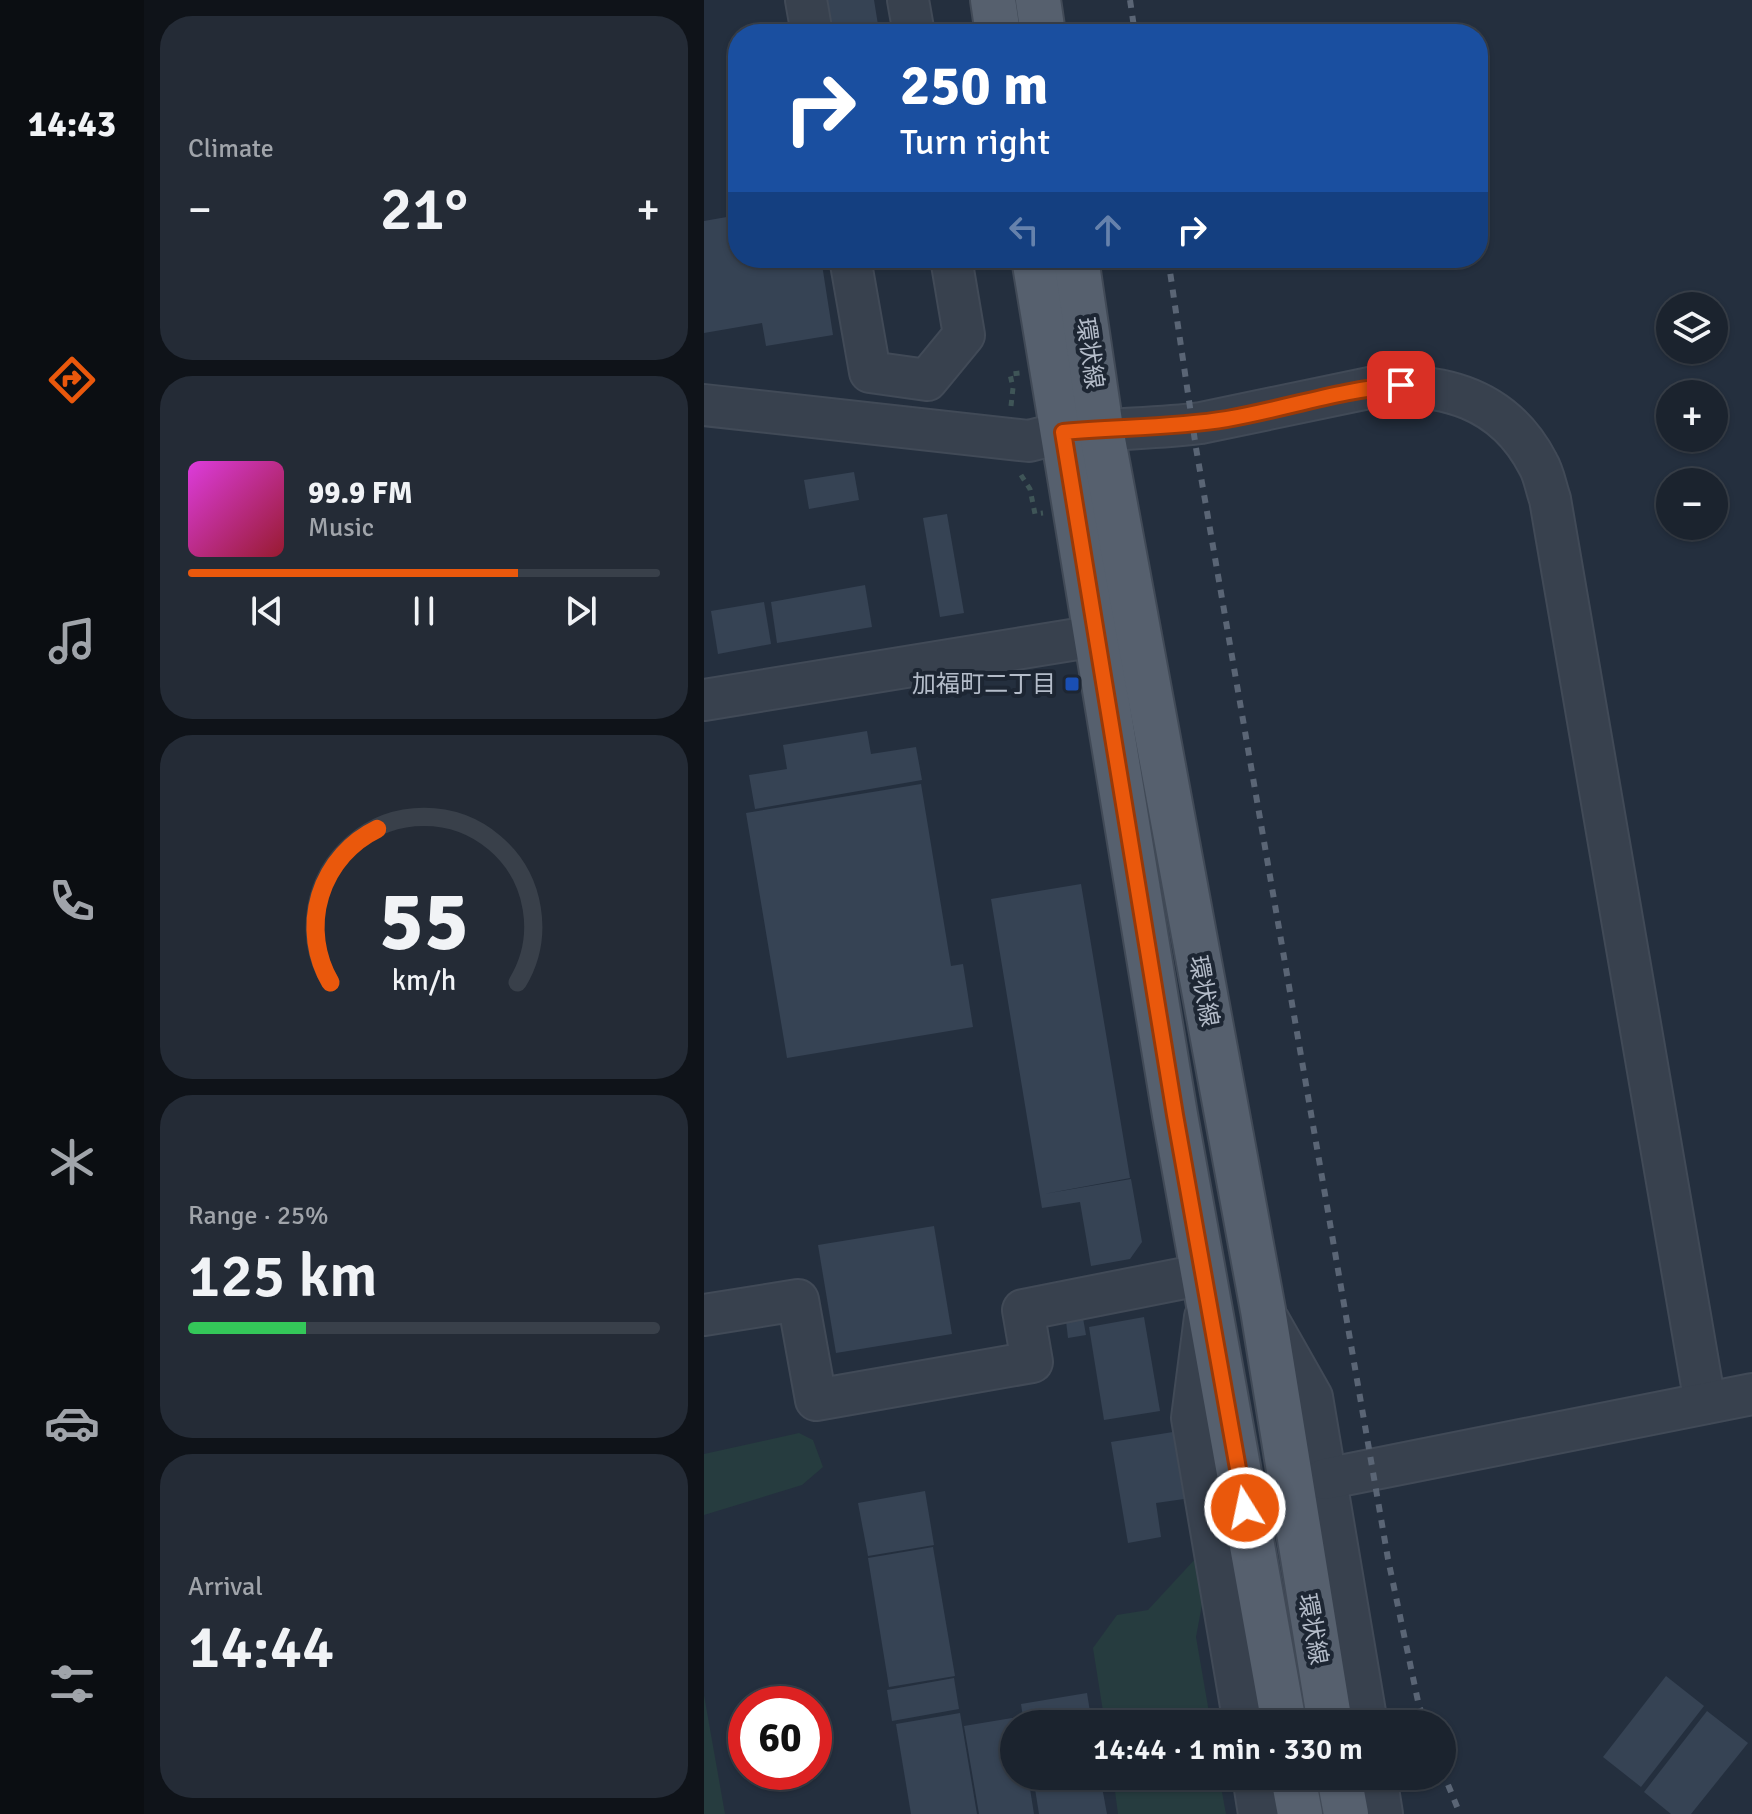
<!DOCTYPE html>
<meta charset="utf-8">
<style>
body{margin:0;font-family:Signika,"Noto Sans JP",sans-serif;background:#242b36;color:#f1f3f6;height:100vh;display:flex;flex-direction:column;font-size:30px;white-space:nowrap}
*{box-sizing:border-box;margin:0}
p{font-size:26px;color:#a0a4aa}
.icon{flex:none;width:44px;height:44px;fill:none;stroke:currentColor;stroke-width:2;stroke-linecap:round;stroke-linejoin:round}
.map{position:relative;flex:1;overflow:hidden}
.panel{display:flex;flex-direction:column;gap:16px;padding:16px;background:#0f1319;width:560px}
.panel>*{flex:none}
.top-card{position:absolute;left:24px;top:24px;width:760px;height:244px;border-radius:32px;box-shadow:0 2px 6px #0004,0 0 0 2px #39404a;background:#1a4fa0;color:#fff;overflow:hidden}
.fabs{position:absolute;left:952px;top:292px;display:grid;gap:16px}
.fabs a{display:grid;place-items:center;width:72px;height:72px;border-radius:50%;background:#1b232e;box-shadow:0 2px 6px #0004,0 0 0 2px #39404a;font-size:40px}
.speed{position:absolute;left:24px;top:1686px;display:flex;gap:16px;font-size:40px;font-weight:700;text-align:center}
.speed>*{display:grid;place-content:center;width:104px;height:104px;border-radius:50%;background:#1b232e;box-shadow:0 2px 6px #0004,0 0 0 2px #39404a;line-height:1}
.speed .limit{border:12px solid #d22;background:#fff;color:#111}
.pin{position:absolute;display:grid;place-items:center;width:68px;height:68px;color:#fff;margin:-34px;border-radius:16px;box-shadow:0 4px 12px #0006}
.me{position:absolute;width:88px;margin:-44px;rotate:350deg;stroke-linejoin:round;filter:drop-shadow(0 0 6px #0008)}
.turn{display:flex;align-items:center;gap:28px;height:168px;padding:0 40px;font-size:36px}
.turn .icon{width:104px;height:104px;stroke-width:2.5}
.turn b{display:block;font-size:56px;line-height:68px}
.lanes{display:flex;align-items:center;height:76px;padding:0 40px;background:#0003;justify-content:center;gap:40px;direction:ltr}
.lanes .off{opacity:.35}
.big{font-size:60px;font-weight:600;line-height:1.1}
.panel .tile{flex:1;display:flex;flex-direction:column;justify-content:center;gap:12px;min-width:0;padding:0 28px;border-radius:32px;background:#242b36}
.panel .dial{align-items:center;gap:0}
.dial svg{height:208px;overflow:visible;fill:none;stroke:#39404a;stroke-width:7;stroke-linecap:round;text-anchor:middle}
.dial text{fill:#f1f3f6;stroke:none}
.song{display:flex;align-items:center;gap:24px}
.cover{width:96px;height:96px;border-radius:12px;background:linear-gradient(135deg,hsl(300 70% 55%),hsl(350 70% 35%))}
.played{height:8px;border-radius:4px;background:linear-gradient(90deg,#ea580c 70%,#39404a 70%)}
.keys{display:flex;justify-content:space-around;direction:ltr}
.heat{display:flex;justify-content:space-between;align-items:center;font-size:44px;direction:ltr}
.charge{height:12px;border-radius:6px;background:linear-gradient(90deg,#34c759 25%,#39404a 0)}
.trip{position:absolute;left:296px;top:1710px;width:456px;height:80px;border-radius:40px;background:#1b232e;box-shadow:0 2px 6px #0004,0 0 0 2px #39404a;font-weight:600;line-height:80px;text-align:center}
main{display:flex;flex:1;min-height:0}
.tabs{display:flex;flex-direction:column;width:144px;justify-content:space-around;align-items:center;background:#0b0e12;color:#a0a4aa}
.tabs .icon{width:56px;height:56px}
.tabs .active{color:#ea580c}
.tabs b{font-size:36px;color:#f1f3f6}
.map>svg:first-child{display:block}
</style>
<main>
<nav class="tabs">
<b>14:43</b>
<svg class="icon active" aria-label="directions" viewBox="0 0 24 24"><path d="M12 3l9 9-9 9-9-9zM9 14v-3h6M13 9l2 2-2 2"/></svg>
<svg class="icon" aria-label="music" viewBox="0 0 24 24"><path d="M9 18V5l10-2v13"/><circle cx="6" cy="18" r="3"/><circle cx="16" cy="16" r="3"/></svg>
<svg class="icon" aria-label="phone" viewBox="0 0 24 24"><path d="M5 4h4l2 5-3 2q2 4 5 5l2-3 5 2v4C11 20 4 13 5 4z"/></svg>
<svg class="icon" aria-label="climate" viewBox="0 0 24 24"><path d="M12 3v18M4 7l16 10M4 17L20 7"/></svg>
<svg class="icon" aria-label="car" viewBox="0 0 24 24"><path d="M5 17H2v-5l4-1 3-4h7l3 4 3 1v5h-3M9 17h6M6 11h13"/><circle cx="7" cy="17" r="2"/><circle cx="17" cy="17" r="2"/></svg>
<svg class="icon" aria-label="filters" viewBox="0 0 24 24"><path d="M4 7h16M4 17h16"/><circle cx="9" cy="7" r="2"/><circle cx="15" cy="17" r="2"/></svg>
</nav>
<section class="panel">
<div class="tile"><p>Climate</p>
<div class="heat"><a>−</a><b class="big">21°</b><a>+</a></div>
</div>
<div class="tile">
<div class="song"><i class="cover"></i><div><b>99.9 FM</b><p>Music</p></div></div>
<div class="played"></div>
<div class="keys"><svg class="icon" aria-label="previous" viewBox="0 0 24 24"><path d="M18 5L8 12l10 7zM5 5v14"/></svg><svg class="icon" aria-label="pause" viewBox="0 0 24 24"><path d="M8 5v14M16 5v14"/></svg><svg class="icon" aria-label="next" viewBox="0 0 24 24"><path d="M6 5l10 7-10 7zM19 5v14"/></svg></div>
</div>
<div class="tile dial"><svg viewBox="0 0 100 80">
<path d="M14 69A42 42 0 1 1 86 69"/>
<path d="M14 69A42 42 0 0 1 32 10" stroke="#ea580c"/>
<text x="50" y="56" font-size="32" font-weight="700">55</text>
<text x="50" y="72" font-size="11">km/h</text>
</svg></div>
<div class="tile"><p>Range · 25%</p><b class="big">125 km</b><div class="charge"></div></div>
<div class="tile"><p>Arrival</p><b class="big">14:44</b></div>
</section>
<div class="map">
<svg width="1048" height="1814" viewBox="0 0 1048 1814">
<rect width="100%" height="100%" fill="#242f3e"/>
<g fill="#263c3f">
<polygon points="95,1433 109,1440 119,1467 98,1485 0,1515 0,1454"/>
<polygon points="493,1557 500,1594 492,1637 507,1724 401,1724 389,1648 413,1615 444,1610"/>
<polygon points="0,1695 21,1814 0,1814"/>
<polygon points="409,1776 515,1776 522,1814 414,1814"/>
</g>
<g fill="#364354">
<polygon points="118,0 170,0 175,31 191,28 192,34 124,34"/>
<polygon points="34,215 34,258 117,258 129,335 62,346 58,323 0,333 0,221"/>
<polygon points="150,472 155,500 105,509 100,480"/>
<polygon points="243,514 260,613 236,617 219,518"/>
<polygon points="161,585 168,627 73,643 67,602"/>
<polygon points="60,602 67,644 14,654 7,611"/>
<polygon points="163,731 167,754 212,747 218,780 51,809 45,775 83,769 79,745"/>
<polygon points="217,784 247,966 259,964 269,1027 83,1058 42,813"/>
<polygon points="377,884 426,1178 340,1194 427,1179 438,1242 426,1259 387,1266 376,1202 338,1208 287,899"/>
<polygon points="230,1226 248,1334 132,1353 114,1245"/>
<polygon points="440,1317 456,1411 400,1420 385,1327"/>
<polygon points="379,1318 382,1335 364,1338 362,1321"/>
<polygon points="469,1432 480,1499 452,1503 457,1537 424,1543 407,1442"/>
<polygon points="221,1491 230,1545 164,1556 154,1503"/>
<polygon points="229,1547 251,1676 185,1687 164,1558"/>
<polygon points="962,1676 1000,1706 937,1787 899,1757"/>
<polygon points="250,1678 255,1709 188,1721 183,1690"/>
<polygon points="383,1693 388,1724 320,1724 317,1704"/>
<polygon points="1003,1711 1044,1743 987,1814 967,1814 940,1792"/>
<polygon points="256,1713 273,1814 207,1814 192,1724"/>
<polygon points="314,1717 315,1724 310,1724 310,1776 324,1776 330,1814 275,1814 260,1726"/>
<polygon points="329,1776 396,1776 403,1814 335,1814"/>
</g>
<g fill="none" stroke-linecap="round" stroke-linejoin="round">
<defs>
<g id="minor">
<polyline points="102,0 108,34"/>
<polyline points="204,0 210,34"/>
<polyline points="146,258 166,372 223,380 260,335 247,258"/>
<path d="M 0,405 L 325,441 C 382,426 439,431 497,423 L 670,387 C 739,382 800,398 834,464 C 840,474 842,488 846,499 L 1001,1403"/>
<polyline points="0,700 392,636"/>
<polyline points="0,1315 94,1300 112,1400 328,1362 319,1310 486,1277"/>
<polyline points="501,1317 488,1418 540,1724"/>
<polyline points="565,1321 608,1397 663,1724"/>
<polyline points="621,1479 1048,1394"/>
<polyline points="549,1776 555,1814"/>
<polyline points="672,1776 678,1814"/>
</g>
<g id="major">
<polyline points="289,0 294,34"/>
<polyline points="334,0 339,34"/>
<polyline points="330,258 471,1115 580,1724"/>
<polyline points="372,258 397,429 559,1310 626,1724"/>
<polyline points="589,1776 596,1814"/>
<polyline points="635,1776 642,1814"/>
</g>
</defs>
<use href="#minor" stroke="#414a57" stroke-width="44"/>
<use href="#major" stroke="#414a57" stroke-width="48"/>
<g stroke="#3f5557" stroke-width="5" stroke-dasharray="6 6" stroke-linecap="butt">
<polyline points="307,406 309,388 306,374 316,373"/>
<polyline points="317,475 326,489 331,514 339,513"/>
</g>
<use href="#minor" stroke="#38414e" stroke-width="40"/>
<use href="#major" stroke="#56606e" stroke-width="44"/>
<g stroke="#5a6575" stroke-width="6" stroke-dasharray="8 8" stroke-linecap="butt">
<polyline points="426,0 431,34"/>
<polyline points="464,258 492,448 684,1559 715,1706 722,1724"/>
<polyline points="738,1770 756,1814"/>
</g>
</g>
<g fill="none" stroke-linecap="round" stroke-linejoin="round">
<defs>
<path id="route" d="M 541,1508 L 471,1115 L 359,432 C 414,427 468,428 523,419 C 581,409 638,389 697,385"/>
</defs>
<use href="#route" stroke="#983908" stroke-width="20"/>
<use href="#route" stroke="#ea580c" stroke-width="14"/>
</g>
<rect fill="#1a4fb4" stroke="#1d2633" stroke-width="3" x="360" y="676" width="16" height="16" rx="4"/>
<g text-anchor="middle" stroke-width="8" stroke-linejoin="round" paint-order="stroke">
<g font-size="24" fill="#b4bcc9" stroke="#1d2633">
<text transform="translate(386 353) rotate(82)" y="8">環状線</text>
<text transform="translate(500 991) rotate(80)" y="8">環状線</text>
<text transform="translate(609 1629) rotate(80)" y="8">環状線</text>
</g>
<g font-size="24" fill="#b4bcc9" stroke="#1d2633" text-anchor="end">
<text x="352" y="692">加福町二丁目</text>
</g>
</g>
</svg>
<div class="fabs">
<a><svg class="icon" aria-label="layers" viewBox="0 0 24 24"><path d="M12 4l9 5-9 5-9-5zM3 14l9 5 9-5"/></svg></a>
<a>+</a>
<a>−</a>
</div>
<div class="speed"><div class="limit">60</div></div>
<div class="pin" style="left:697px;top:385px;background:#d93025"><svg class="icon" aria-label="arrive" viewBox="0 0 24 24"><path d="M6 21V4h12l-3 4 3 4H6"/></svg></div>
<svg class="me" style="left:541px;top:1508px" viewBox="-20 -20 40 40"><circle r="17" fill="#ea580c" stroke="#fff" stroke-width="3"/><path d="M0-11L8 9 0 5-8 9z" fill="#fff"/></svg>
<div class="trip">14:44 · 1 min · 330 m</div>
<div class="top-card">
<div class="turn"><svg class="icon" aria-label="right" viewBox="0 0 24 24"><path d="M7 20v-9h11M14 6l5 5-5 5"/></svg><div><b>250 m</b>Turn right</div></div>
<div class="lanes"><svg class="icon off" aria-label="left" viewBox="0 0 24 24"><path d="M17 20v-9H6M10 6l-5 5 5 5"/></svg><svg class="icon off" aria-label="ahead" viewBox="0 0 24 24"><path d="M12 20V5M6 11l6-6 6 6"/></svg><svg class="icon" aria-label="right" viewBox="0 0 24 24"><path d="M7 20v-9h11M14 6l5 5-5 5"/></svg></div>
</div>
</div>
</main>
